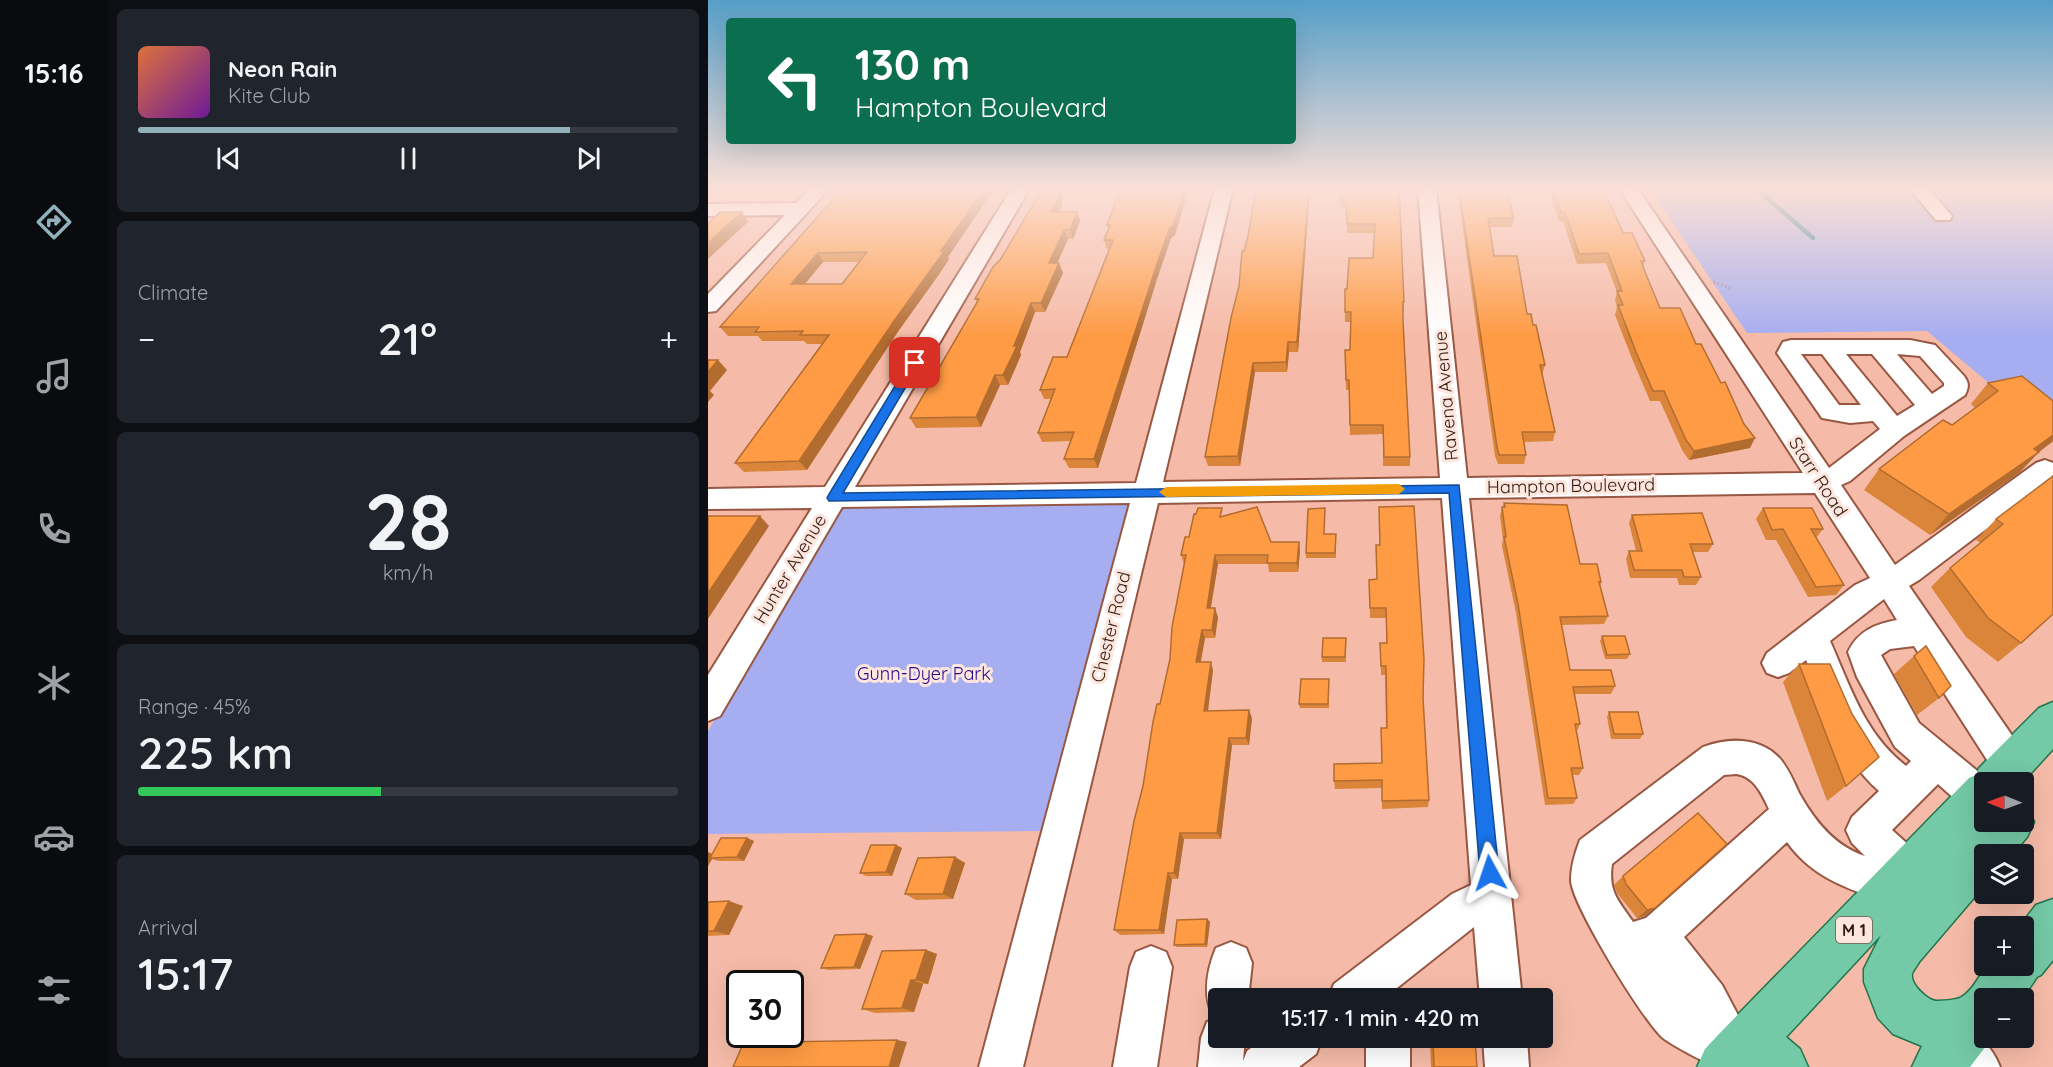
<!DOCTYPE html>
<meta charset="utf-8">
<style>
body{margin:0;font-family:Quicksand,sans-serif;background:#20242c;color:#f1f3f6;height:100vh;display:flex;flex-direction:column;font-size:22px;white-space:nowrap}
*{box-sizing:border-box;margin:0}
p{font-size:20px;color:#9ea1a6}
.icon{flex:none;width:33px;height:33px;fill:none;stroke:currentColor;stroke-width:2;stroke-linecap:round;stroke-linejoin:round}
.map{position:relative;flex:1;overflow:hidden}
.details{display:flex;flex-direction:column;gap:9px;padding:9px;background:#0d0f14;width:600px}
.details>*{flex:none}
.hud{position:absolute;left:18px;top:18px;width:570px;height:126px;border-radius:6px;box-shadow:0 6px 24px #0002;background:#0b6e4f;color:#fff;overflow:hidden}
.needle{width:39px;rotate:271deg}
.buttons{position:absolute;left:1266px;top:772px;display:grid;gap:12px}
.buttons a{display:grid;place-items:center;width:60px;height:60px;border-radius:6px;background:#171b24;box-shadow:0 6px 24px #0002;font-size:30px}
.speed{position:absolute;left:18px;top:970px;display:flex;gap:12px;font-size:30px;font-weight:700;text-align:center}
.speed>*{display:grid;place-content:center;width:78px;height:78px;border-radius:50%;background:#171b24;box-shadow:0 6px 24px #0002;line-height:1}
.speed .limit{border:3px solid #111;border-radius:9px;background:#fff;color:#111}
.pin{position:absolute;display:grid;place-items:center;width:51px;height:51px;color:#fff;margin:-26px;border-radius:12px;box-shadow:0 3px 9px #0006}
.me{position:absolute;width:66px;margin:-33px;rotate:355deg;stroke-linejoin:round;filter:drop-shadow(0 0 4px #0008)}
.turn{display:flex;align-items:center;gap:21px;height:126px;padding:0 30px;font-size:27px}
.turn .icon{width:78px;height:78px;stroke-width:2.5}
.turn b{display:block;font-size:42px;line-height:51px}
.big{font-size:45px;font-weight:600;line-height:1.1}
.details .widget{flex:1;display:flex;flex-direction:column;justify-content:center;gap:9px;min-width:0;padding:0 21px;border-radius:9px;background:#20242c}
.details .dial{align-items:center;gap:0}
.dial b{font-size:78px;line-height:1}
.song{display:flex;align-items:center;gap:18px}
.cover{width:72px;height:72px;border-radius:9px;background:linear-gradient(135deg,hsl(20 70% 55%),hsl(280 70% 35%))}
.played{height:6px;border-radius:3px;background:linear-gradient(90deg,#90b1ba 80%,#363941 80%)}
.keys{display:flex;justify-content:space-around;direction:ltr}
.heat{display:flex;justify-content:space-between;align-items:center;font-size:33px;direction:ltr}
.charge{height:9px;border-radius:4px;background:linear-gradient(90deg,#34c759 45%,#363941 0)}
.trip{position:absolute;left:500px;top:988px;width:345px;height:60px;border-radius:6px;background:#171b24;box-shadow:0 6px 24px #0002;font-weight:600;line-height:60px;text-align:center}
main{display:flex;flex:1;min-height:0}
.tabs{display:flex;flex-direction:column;width:108px;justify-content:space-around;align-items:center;background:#090b0e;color:#9ea1a6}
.tabs .icon{width:42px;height:42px}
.tabs .on{color:#90b1ba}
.tabs b{font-size:27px;color:#f1f3f6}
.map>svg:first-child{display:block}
</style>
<main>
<nav class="tabs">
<b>15:16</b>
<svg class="icon on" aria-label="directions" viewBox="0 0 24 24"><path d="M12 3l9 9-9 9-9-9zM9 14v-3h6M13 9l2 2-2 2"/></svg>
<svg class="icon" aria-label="music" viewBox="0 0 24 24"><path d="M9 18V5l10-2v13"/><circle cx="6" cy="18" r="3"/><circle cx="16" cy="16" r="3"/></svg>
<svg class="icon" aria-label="phone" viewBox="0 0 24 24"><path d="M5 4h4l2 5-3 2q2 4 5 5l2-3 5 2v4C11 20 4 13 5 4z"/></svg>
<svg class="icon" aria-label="climate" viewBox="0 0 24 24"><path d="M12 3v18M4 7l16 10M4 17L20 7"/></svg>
<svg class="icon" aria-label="car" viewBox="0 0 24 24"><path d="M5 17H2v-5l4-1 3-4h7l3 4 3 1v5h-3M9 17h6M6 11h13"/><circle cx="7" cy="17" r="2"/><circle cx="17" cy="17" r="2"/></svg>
<svg class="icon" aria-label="filters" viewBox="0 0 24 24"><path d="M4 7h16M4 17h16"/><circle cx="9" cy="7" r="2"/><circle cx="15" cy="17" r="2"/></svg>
</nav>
<section class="details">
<div class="widget">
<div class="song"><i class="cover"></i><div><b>Neon Rain</b><p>Kite Club</p></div></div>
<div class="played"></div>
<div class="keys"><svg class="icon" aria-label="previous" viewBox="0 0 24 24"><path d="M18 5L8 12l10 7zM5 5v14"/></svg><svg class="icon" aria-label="pause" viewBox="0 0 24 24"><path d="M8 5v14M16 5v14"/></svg><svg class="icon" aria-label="next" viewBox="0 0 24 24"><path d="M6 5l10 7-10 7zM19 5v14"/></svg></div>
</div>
<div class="widget"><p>Climate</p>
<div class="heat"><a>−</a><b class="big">21°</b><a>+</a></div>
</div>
<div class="widget dial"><b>28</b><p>km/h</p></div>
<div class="widget"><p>Range · 45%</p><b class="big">225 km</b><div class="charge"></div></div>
<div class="widget"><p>Arrival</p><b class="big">15:17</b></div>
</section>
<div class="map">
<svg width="1345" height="1067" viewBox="0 0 1345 1067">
<rect width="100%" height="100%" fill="#f6bba8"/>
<g fill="#a6aef1">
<polygon points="941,188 1345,188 1345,437 1219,331 1039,333"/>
<polygon points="428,501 335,831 0,834 0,731 134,505"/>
</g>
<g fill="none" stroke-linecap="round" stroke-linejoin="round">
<polyline stroke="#1c7f97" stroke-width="4.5" points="1047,188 1105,238"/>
<defs>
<g id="minor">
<polygon points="103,188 122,188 8,311 0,312 0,294 77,215 0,216 0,204 88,203"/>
<path d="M 304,188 L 322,188 L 147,487 L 428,483 L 507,188 L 525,188 L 455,482 L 732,478 L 710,188 L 728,188 L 759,478 L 1095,473 L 911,188 L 929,188 L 1121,468 L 1172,429 L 1165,421 L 1142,423 L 1114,418 L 1069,353 L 1075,342 L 1083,340 L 1202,340 L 1227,345 L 1256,376 C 1261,383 1261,387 1257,395 L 1196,436 L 1142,481 L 1133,485 L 1187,565 L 1328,463 L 1337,460 L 1345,463 L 1345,485 L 1339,483 L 1211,580 L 1201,586 L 1316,753 L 1321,765 L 1316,777 L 1303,782 L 1290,777 L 1206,646 L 1182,649 L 1173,655 L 1211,723 L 1284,783 L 1276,783 L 1276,813 L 1272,815 L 1259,810 L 1230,784 L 1184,830 L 1215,858 L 1220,872 L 1215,886 L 1206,889 L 1202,899 L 1188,905 C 1146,891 1106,880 1079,842 L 976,937 L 1014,985 L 1050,1053 L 1044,1067 C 1034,1067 1018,1067 1008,1066 C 997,1063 964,1045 955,1038 C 936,1022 863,903 863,880 C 863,867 867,853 872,840 L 995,747 C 1021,737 1054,737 1073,760 C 1081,770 1086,782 1091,793 C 1106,820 1126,846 1157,856 L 1144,843 L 1138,830 L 1144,817 L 1171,791 C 1131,756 1118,708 1098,660 L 1081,673 L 1070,677 L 1059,673 L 1054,663 L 1059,653 L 1147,585 L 1162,578 L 1107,493 L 761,498 L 814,999 L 772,999 L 766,927 L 675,999 L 620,999 L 626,984 L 744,894 L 763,885 L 734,498 L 450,503 L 315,1067 L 271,1067 L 422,503 L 134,507 L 12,716 L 0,721 L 0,675 L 104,508 L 0,509 L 0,489 L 117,487 ZM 1093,354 L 1114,354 L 1153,405 L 1131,405 ZM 1138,354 L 1164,354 L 1207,405 L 1189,416 ZM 1189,354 L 1212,356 L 1236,383 L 1236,386 L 1224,394 ZM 1176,599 L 1189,620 C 1167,624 1150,631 1140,652 L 1149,677 L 1187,747 L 1203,761 L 1198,766 C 1156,733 1143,688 1122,641 ZM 1028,774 C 1046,776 1054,794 1061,809 L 938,918 L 925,922 C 910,900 900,892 904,864 L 1016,775 Z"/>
<polygon points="1201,188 1220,188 1244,216 1242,220 1228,220"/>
<path d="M 523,942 L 538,948 L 544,963 L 540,999 L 510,999 L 510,1017 L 504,1014 C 495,993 499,970 508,948 Z"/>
<polygon points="443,946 458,952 464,967 449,1067 405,1067 422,967 428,952"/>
<polygon points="510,1018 510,1038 537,1038 535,1061 539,1051 556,1038 614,1038 608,1054 591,1067 490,1067 493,1038 499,1022"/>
<path d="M 1248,1023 C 1269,1032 1284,1046 1292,1067 L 1239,1067 L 1232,1061 L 1226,1045 L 1232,1029 Z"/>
<rect x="658" y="1038" width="44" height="29"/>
<polygon points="775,1038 819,1038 821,1067 777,1067"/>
</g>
<path id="major" d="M 1345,702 L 1345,749 L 1314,783 L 1276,783 L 1276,822 L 1316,822 L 1316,805 L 1319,807 L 1326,822 L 1319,837 L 1304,855 L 1276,855 L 1276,886 L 1211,962 C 1209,966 1205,970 1204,974 C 1202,984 1219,1000 1228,1001 C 1234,1001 1247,1000 1252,998 C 1264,992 1270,977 1279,966 L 1316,966 L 1316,927 L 1311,927 L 1328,905 L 1345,899 L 1345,960 L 1333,975 L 1329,977 L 1314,999 L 1276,999 L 1276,1038 L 1284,1038 L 1262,1067 L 1204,1067 L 1214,1046 L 1185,1034 L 1170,1018 L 1156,982 L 1156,969 L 1173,935 L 1078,1037 L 1092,1049 L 1100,1067 L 989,1067 L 997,1049 L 1010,1035 L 1261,778 L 1268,775 L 1271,768 L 1331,708 Z"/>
</defs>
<use href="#minor" stroke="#985742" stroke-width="4"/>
<use href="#major" stroke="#22744c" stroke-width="3"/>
<polyline stroke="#a7796a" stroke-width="3" stroke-dasharray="1 3" stroke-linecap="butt" points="1006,282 1022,288"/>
<use href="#minor" fill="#fff" fill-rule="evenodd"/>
<use href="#major" fill="#74c9a6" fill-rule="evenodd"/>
</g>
<g fill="#da853a" fill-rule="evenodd">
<polygon points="0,188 55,188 51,192 0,192"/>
<path d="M 135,188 L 253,237 L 240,257 L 241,259 L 232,273 L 191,330 L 99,470 L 36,472 L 27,463 L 114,344 L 99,344 L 96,341 L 54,341 L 50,336 L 20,336 L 12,327 ZM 115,262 L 152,262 L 134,284 L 97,284 Z"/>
<polygon points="335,188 354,188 354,206 351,212 369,212 372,221 365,239 360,239 349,263 351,263 355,273 337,312 327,312 312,352 313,355 300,385 292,385 273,427 208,428 202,418 269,302 267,299 292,260"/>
<polygon points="362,188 481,188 467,235 463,238 449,279 390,468 361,468 356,459 363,441 334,442 330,433 343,399 336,399 332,390 359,357 402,249 399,249 396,240 400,229 399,225 412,190 363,190"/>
<polygon points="550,188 602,188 590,352 581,352 579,372 547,372 532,466 500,466 497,457 531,286 536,251"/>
<polygon points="692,188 696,302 696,312 695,312 702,457 702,466 675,466 675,434 642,435 641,390 638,390 637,350 642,350 643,322 637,322 637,312 639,289 665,258 666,233 639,233 639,207 633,207 632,198"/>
<polygon points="749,188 798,188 806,218 804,227 782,227 786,256 825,325 837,365 834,375 847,432 845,441 816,442 818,455 816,464 790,464 787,456"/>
<polygon points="840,188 895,188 915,233 937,261 935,267 937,272 952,308 988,344 1042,448 981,460 974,450 952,401 942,401 925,361 907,315 909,307 907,300 909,292 898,263 869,264 855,221 851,222"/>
<polygon points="1280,383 1345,401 1345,441 1331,452 1311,473 1222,535 1156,490 1171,469 1244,425 1267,408 1263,404"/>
<polygon points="1345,476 1313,643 1290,662 1258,637 1223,587 1242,568 1273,543 1268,540 1288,519"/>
<polygon points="796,503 893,582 892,586 900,616 896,624 854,625 862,670 907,686 903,694 867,694 872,724 869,731 875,768 871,775 865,775 869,798 865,804 837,805 808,613 794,546 795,539 792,516 794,507 795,507"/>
<polygon points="617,508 616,534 628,534 628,558 598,558 598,553"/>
<polygon points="1055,508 1115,529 1108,538 1136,585 1128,595 1100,597 1068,540 1058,540 1048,519"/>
<polygon points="924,515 1005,544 1000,552 985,552 993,577 988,585 971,585 969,578 922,578 918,559 921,551 928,551 921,523"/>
<polygon points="516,516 563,542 591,542 592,551 590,572 561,572 560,564 510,564 503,608 510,617 507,638 497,638 493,662 505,670 500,711 544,718 541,745 524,745 513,839 476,839 470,879 464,879 456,934 412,935 406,930 462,659 476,564 473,555 481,537"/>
<polygon points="669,579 715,698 721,800 720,807 674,809 674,788 627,789 626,781 673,763 678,728 677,675 673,675 672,643 678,643 678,618 662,618 661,580"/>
<polygon points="894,636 922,654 919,659 897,659 892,641"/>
<polygon points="638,638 638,662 614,662 614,657"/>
<polygon points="1206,656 1231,698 1209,715 1186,674"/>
<polygon points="1091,664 1144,714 1138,786 1119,801 1075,682"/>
<polygon points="621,679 621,708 592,708 591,704"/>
<polygon points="901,712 935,734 932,739 903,739 899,717"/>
<polygon points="990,813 937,916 929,918 909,893 906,885 915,876"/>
<polygon points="39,838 46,841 36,861 10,861 4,859 0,866 0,852 5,854"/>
<polygon points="188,845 194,848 184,876 158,876 152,873"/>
<polygon points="247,857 257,863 245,899 208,900 197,894"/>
<polygon points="0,902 35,906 21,935 0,936"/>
<polygon points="499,919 502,922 499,947 469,947 466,945"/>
<polygon points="158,934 165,936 152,969 120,970 113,968"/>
<polygon points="218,950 229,954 220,984 215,984 206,1012 167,1013 154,1009"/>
<polygon points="725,1040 769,1067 723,1067 722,1045"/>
</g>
<g fill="#b26c30">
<polygon points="49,188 55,188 51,192"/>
<polygon points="277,188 287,188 240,257 241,259 232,273 191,330 99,470 91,461 233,251"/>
<polygon points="351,188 354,188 354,206 346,221 343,212"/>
<polygon points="477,188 481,188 467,235 463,238 449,279 390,468 386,459 447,270 461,229"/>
<polygon points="601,188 602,188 590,352 589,342"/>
<polygon points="34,212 40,222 0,259 0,243"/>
<polygon points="369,212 372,221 365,239 362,230"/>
<polygon points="356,230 360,239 345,273 341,263"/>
<polygon points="110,253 115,262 89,293 83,284"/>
<polygon points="351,263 355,273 337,312 333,303"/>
<polygon points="323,303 327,312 312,352 313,355 300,385 295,375"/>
<polygon points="580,342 581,352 579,372 578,362"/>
<polygon points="10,360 19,370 2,391 6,395 0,402 0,372"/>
<polygon points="545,363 547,372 532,466 530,456"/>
<polygon points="287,375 292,385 273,427 268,417"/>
<polygon points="1345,435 1345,441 1331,452 1311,473 1222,535 1241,514"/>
<polygon points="1047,438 1042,448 981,460 986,451"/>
<polygon points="52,516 61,526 0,619 0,593"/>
<polygon points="591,542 592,551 590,572 589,563"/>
<polygon points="507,555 510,564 501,617 499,608"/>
<polygon points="507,608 510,617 507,638 504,630"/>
<polygon points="494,630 497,638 491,670 488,662"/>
<polygon points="503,662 505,670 499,718 496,711"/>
<polygon points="541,710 544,718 541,745 538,738"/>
<polygon points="521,738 524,745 513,839 509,833"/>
<polygon points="472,833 476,839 470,879 466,873"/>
<polygon points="39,838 46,841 36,861 29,857"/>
<polygon points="188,845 194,848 184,876 178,872"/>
<polygon points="0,852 6,855 2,858 4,859 0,866"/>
<polygon points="247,857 257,863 245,899 235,894"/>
<polygon points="460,873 464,879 456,934 451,930"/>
<polygon points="21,901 35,906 21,935 6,931"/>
<polygon points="947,908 937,916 929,918 939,910"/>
<polygon points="499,919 502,922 499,947 497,944"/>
<polygon points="158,934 165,936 152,969 146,967"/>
<polygon points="218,950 229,954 220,984 208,980"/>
<polygon points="203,980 215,984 206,1012 194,1008"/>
<polygon points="82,1024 91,1025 83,1044 71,1042 74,1035 82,1035"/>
<polygon points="189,1040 199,1042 191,1067 181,1067"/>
</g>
<g fill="#fe9b44" stroke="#b26c30" stroke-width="1.5" fill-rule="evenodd">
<path d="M 135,188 L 277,188 L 233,251 L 237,250 L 227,264 L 186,321 L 91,461 L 27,463 L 121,335 L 92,335 L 95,331 L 47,332 L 51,327 L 12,327 ZM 159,252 L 134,284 L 83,284 L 110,253 Z"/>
<polygon points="335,188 351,188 351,197 343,212 369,212 362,230 356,230 341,263 351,263 333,303 323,303 306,346 309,346 295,375 287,375 268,417 202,418 271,299 267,299 285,267 292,260"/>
<polygon points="413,188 477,188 465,226 461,229 447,270 386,459 356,459 366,432 330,433 347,389 332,390 345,357 359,357 405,240 396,240 402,225 399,225"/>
<polygon points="550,188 601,188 589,342 580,342 578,362 545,363 530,456 497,457 523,318 531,286 534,251 536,251 540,236 547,194 549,194"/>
<polygon points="633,188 691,188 696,302 695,302 695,321 702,457 676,457 675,425 642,425 641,380 638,380 637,350 642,350 643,312 637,312 637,289 639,289 641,258 665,258 667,224 639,224 638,198 632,198"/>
<polygon points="751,188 798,188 806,218 780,218 786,256 809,256 819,314 823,314 825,325 828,325 837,365 832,365 847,432 814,432 818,455 791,455 789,447"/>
<polygon points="845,188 895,188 915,233 924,233 927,239 937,261 933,261 937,272 952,308 972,308 988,344 993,344 1013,383 1017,382 1036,424 1047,438 986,451 978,440 956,391 945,391 928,352 910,305 915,305 909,291 914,291 900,253 871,254 857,212 853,212"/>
<polygon points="12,212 34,212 0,243 0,224"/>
<polygon points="0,360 10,360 0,372"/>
<polygon points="1314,376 1345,401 1345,435 1326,449 1331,452 1241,514 1171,469 1235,420 1244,425 1290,391 1280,383"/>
<polygon points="1345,476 1345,614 1313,643 1280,618 1242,568 1295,524 1288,519"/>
<polygon points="796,503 859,505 872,564 889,564 893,582 891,582 900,616 852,617 862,670 903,670 907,686 865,687 872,724 867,724 875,768 863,768 869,798 840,798 810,604 796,537 798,537 794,507 797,507"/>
<polygon points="706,506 716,659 715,698 721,800 674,801 674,780 626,781 626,764 674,763 673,728 679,728 678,666 673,666 672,643 679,643 678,608 662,608 661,580 669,579 668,545 672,545 671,507"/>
<polygon points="549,507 563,542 591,542 589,563 559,563 560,555 507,555 499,608 507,608 504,630 494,630 488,662 503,662 496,711 541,710 538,738 521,738 509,833 472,833 466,873 460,873 451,930 406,930 426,821 435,786 445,722 449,704 452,704 462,659 464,627 478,555 473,555 477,537 481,537 486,514 488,514 490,508 514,508 512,517"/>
<polygon points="617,508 616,534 628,534 627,553 598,553 600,509"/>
<polygon points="1055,508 1104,508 1115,529 1103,529 1136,585 1108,587 1075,529 1064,530"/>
<polygon points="994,513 1005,544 982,544 993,577 976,577 974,570 926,570 921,551 934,551 924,515"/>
<polygon points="0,516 52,516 0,593"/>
<polygon points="894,636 917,636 922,654 899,655"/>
<polygon points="615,638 638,638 637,657 614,657"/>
<polygon points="1218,646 1243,686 1231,698 1206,656"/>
<polygon points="1091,664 1122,664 1144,714 1171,757 1138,786"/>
<polygon points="593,679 621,679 620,704 591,704"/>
<polygon points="901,712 930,712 935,734 906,734"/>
<polygon points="990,813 1019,844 947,908 939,910 918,884 915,876"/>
<polygon points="13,838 39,838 29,857 2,858"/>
<polygon points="163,845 188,845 178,872 152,873"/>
<polygon points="247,857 235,894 197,894 210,858"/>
<polygon points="21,901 6,931 0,931 0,902"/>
<polygon points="499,919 497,944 466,945 469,920"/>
<polygon points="158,934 146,967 113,968 127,935"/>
<polygon points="218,950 208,980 203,980 194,1008 154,1009 174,951"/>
<polygon points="39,1035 74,1035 71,1042 189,1040 181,1067 25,1067"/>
<polygon points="725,1040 767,1040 769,1067 726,1067"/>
</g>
<linearGradient id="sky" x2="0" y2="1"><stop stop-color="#569fc8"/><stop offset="0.56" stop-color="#fbe0d8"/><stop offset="1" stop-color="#fbe0d8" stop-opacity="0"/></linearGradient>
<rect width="1345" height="337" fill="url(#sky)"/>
<polygon fill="#1a73e8" stroke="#114b97" stroke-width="1.5" points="207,360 212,363 135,493 751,485 791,873 788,879 782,882 775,879 772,873 741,493 121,501 119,498 121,494 201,363"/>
<polygon fill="#f59e0b" points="691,484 697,489 691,494 458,497 451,492 458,487"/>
<g text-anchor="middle" stroke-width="6" stroke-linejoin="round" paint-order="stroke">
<rect fill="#fde6de" stroke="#71574e" stroke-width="1.5" x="1128" y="917" width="36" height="26" rx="4.5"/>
<g font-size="16" font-weight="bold" fill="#351a11">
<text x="1146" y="936">M 1</text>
</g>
<g font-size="18" fill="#351a11" stroke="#fde6de">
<text transform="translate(738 396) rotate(-95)" y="6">Ravena Avenue</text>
<text transform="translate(1110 477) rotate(57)" y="6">Starr Road</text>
<text transform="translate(863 486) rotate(-1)" y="6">Hampton Boulevard</text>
<text transform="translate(82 569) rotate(-59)" y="6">Hunter Avenue</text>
<text transform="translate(403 627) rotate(-76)" y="6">Chester Road</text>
</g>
<g font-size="18" fill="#290c8c" stroke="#fde6de">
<text x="216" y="680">Gunn-Dyer Park</text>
</g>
</g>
</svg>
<div class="buttons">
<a><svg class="needle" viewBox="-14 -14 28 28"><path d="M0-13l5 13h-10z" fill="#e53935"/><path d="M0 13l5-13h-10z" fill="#9ea1a6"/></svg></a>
<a><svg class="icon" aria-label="layers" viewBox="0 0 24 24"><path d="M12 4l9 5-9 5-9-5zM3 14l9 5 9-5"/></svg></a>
<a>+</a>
<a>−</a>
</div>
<div class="speed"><div class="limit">30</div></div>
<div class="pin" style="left:207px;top:363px;background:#d93025"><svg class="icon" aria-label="arrive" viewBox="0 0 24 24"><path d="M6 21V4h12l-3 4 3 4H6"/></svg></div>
<svg class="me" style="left:782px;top:873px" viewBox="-20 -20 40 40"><path d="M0-17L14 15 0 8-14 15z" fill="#1a73e8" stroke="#fff" stroke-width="4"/></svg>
<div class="trip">15:17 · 1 min · 420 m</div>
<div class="hud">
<div class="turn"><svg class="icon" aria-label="left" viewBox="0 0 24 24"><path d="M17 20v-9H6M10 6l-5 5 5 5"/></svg><div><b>130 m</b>Hampton Boulevard</div></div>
</div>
</div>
</main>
